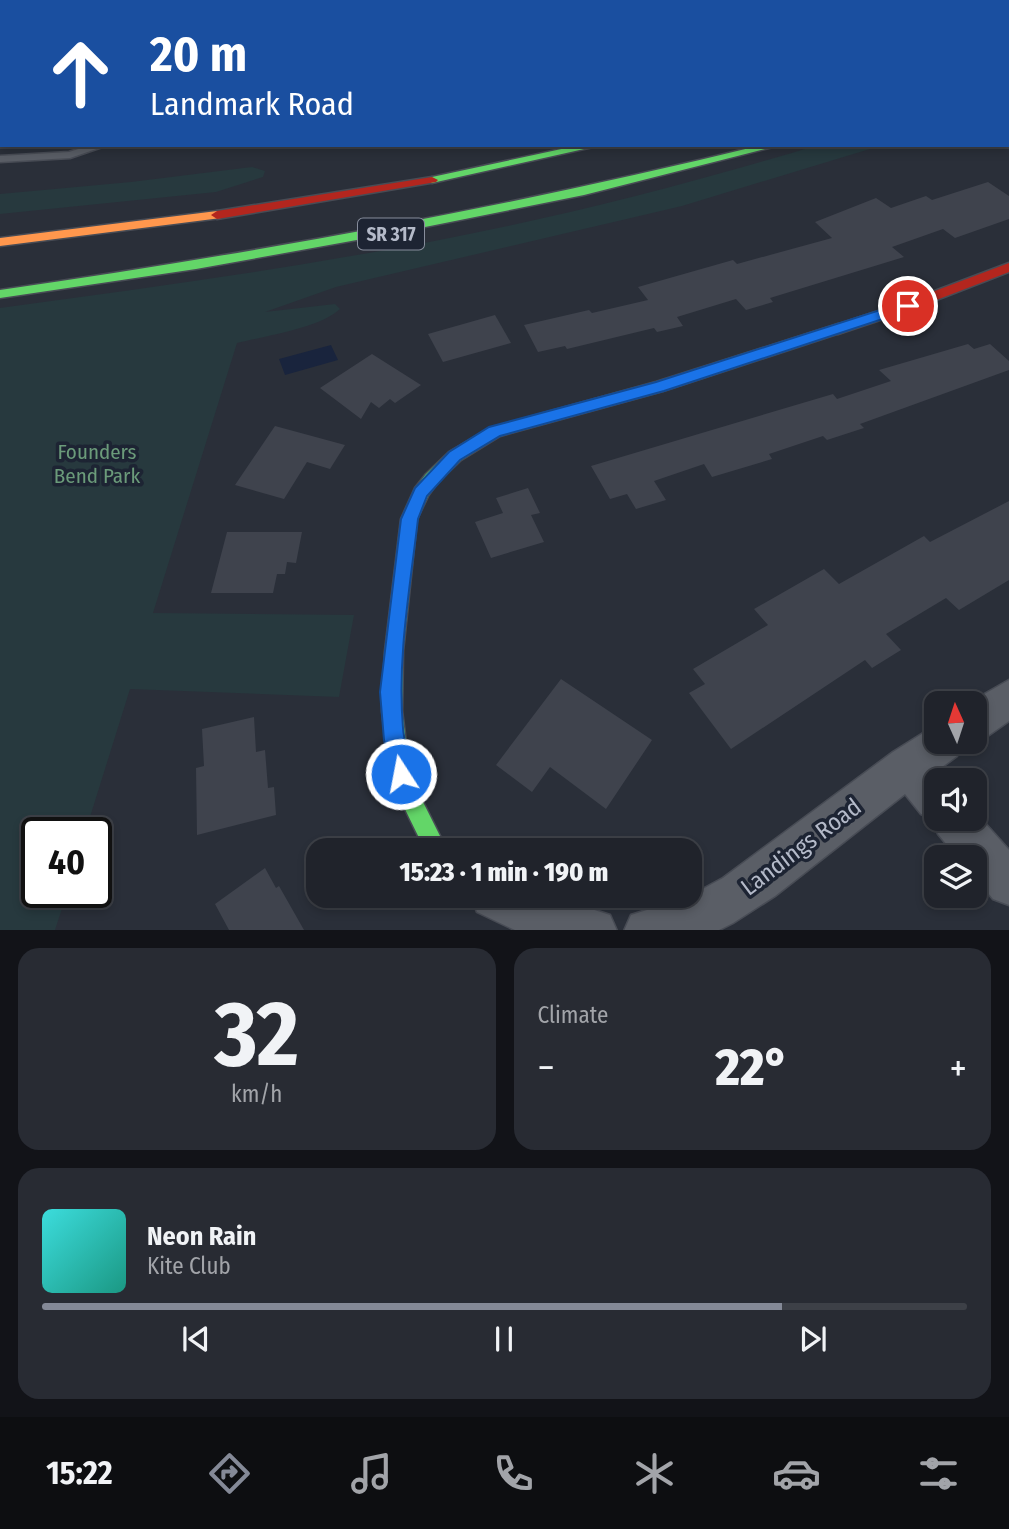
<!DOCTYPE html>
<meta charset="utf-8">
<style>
body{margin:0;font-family:"Fira Sans Condensed",sans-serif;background:#282b33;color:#f1f3f6;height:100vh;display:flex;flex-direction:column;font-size:26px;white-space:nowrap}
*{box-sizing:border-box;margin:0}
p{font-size:23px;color:#a2a4a9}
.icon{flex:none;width:38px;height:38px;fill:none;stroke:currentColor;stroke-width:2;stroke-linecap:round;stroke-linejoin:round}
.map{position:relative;height:930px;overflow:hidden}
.details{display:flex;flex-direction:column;gap:18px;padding:18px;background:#121318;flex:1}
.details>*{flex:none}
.guide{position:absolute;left:0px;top:0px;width:1010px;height:147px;box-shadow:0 4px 10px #0003,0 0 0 2px #3d4047;background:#1a4fa0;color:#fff;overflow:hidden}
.needle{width:46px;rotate:357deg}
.buttons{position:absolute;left:924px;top:691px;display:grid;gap:14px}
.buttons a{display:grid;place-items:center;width:63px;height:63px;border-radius:14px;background:#20232b;box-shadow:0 4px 10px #0003,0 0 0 2px #3d4047;font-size:35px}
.speed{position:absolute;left:21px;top:817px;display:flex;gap:14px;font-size:35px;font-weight:700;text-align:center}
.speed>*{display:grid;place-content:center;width:91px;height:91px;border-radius:50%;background:#20232b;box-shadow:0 4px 10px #0003,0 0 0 2px #3d4047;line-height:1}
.speed .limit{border:4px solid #111;border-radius:10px;background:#fff;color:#111}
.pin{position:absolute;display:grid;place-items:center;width:60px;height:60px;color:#fff;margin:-30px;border:4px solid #fff;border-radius:50%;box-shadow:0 2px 7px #0007}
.me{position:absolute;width:77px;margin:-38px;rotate:349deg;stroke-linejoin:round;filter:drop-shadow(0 0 5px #0008)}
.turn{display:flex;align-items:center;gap:24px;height:147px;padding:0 35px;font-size:32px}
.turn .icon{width:91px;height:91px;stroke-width:2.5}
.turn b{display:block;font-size:49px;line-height:60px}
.big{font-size:52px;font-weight:800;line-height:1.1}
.details .tile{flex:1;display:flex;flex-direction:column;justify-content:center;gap:10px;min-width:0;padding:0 24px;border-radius:21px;background:#282b33}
.details .dial{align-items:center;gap:0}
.dial b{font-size:91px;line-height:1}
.song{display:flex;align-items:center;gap:21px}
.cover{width:84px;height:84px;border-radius:10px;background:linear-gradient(135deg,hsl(180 70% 55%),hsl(170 70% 35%))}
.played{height:7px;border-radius:4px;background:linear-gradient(90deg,#848997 80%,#3d4047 80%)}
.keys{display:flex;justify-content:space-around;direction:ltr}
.heat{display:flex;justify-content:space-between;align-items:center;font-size:38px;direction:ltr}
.details .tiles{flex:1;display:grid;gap:18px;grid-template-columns:1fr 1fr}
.tile:last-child{grid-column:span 2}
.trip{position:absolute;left:306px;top:838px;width:396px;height:70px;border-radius:21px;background:#20232b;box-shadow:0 4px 10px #0003,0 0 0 2px #3d4047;font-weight:800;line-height:70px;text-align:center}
.dock{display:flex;height:112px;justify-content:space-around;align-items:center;background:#0d0e11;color:#a2a4a9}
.dock .icon{width:49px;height:49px}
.dock .current{color:#848997}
.dock b{font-size:32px;color:#f1f3f6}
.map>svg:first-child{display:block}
</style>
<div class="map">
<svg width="1009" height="931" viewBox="0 0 1009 931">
<rect width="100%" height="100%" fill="#2a2f39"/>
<g fill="#27393e">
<polygon points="666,0 1009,0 1009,6 1008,2"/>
<path d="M 818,145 L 883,145 L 682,206 L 336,287 L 265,312 L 335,304 L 340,309 C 320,328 265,336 237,343 L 153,613 L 354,615 L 339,697 L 130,689 L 85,833 L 37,833 L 37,892 L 67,893 L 55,930 L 0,930 L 0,308 C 115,292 231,277 345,257 C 504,231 663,192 818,145 Z"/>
<polygon points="252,167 265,171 263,177 216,192 0,214 0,194 131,182"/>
</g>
<polygon fill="#19243d" points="331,345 338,360 285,375 279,359"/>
<g fill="#3f434d">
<polygon points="988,182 1009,196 1009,219 955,238 943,229 892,247 904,257 770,298 773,302 746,310 736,299 677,317 683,326 657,332 654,328 567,349 565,346 538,352 524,325 589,310 592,313 648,300 638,287 733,260 737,264 832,238 815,222 876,198 891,208 926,196 932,200"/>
<polygon points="495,315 511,343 443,362 428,334"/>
<polygon points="968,344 974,349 990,344 1009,361 1009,370 860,424 864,428 827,440 823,436 769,454 772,459 712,477 704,464 654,481 666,500 636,509 627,494 610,499 591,466 833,394 837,399 891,381 879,370"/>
<polygon points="372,354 421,385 395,403 390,399 379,408 371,402 361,419 320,388"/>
<polygon points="275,426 345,445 330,469 307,462 284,499 235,485"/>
<polygon points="528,488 540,513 531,515 544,542 491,558 475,522 503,513 496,498"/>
<polygon points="1009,501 1009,580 959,610 946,598 886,634 901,650 872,668 865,660 731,749 689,693 705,684 693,669 768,625 754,609 824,569 839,584 924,536 930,542"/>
<polygon points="227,532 302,532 296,563 287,562 285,574 277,574 273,593 211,593"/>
<polygon points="561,679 652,740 606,809 550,767 532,792 496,765"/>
<polygon points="254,717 256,752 265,750 268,788 274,787 276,815 197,835 196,768 204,766 202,729"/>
<polygon points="265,868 276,888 279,886 304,930 229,930 215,904"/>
</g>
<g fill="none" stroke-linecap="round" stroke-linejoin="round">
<defs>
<g id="lane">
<polygon points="0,0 27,0 29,2 0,4"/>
<rect x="0" y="10" width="2" height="6"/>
<polygon points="2,24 2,32 0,33 0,25"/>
<polygon points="91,145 108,145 70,158 0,162 0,156 69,152"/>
</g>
<g id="street">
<polygon points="1009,680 1009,721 989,735 975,740 975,704 967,704"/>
<polygon points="936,725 936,742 963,742 957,756 938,770 947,780 936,780 936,819 975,819 975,812 1009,850 1009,905 993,899 975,877 975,858 958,858 938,834 932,818 921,814 905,794 775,896 733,923 717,931 624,931 631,915 688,897 723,878 893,752"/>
<polygon points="471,896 551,896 610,915 617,931 517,931 477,912"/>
</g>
<g id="fast">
<rect x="1008" y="18" width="1" height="6"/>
<rect x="1008" y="64" width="1" height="6"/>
<polygon points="580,145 602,145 432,183 426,180 432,177"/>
<path d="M 762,145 L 781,145 L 584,195 L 390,234 L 196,269 L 0,298 L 0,290 C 256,253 510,207 762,145 Z"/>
<polygon points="838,324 843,326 845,329 843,332 663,391 500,436 461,460 438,482 428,496 417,519 403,651 402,711 409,766 417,790 447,850 425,850 401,801 389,766 382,711 385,651 401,519 415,488 426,474 449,452 490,428 656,382"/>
</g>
<polygon id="slow" points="217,211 221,212 221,218 0,246 0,238"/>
<g id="jam">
<polygon points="432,177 438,180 436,182 217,219 211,215 217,211"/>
<polygon points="1009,263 1009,272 913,309 838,334 831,329 833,326 903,303"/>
</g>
</defs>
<use href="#lane" stroke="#484c55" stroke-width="3"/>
<use href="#street" stroke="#484c55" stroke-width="3"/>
<use href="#fast" stroke="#484c55" stroke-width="3"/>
<use href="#slow" stroke="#484c55" stroke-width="3"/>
<use href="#jam" stroke="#484c55" stroke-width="3"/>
<use href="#lane" fill="#5a5e66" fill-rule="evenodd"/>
<use href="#street" fill="#5a5e66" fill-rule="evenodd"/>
<use href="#fast" fill="#63d668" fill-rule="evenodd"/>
<use href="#slow" fill="#ff974d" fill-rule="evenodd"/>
<use href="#jam" fill="#b3261e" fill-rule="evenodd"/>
</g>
<path fill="#1a73e8" stroke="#114b97" stroke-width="2" d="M 908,301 L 915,306 L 913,309 L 664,391 L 500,436 L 460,460 L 427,496 L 418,519 C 410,588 397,659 403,728 C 404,745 414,766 408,781 L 401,784 L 393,781 L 384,740 L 380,692 L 401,519 L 415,488 L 449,452 L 489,427 L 656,382 Z"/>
<g text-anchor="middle" stroke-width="7" stroke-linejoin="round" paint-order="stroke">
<rect fill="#1d2433" stroke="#878d9c" stroke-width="2" x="358" y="218.5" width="66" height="31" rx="5"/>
<g font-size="19" font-weight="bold" fill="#b4bac9">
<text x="391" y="241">SR 317</text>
</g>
<g font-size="21" fill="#6b9b7a" stroke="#1d2433">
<text x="97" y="459">Founders<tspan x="97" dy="24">Bend Park</tspan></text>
</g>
<g font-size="24" fill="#b4bac9" stroke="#1d2433">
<text transform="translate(801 847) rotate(-37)" y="8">Landings Road</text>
</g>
</g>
</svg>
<div class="buttons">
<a><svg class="needle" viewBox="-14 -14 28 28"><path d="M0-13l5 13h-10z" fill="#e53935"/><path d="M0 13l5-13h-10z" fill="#a2a4a9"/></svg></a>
<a><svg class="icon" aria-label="sound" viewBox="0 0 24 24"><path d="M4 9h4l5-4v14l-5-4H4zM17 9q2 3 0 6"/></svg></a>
<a><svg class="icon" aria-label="layers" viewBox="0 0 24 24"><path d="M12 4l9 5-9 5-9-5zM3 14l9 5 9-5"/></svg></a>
</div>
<div class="speed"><div class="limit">40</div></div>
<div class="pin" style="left:908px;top:306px;background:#d93025"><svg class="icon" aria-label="arrive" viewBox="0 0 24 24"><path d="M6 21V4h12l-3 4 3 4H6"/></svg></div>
<svg class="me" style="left:401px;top:774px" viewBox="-20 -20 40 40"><circle r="17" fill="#1a73e8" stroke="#fff" stroke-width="3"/><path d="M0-11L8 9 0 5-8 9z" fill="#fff"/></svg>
<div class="trip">15:23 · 1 min · 190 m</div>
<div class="guide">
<div class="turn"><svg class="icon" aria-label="ahead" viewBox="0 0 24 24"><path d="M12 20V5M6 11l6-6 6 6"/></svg><div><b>20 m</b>Landmark Road</div></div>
</div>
</div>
<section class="details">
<div class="tiles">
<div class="tile dial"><b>32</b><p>km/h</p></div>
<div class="tile"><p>Climate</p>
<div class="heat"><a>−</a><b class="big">22°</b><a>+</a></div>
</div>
<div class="tile">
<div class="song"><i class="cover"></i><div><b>Neon Rain</b><p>Kite Club</p></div></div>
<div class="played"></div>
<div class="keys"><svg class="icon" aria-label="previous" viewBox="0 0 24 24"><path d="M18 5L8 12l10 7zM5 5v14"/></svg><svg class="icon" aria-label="pause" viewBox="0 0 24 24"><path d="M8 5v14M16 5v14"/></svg><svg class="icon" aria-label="next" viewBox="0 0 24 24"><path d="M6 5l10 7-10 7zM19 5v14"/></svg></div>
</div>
</div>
</section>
<nav class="dock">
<b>15:22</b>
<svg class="icon current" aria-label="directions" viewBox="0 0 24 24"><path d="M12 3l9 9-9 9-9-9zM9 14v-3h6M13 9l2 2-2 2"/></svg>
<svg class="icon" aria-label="music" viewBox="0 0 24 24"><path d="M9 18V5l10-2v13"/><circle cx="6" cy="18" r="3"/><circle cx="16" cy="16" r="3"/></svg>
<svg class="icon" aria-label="phone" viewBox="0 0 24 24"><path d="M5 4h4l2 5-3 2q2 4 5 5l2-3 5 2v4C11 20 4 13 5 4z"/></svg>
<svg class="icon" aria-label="climate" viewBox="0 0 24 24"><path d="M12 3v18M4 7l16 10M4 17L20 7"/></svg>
<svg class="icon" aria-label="car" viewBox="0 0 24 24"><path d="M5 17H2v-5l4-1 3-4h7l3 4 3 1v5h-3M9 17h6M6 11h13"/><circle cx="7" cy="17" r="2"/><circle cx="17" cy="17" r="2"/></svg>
<svg class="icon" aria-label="filters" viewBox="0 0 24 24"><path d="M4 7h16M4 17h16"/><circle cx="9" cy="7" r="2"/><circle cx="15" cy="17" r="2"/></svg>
</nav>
